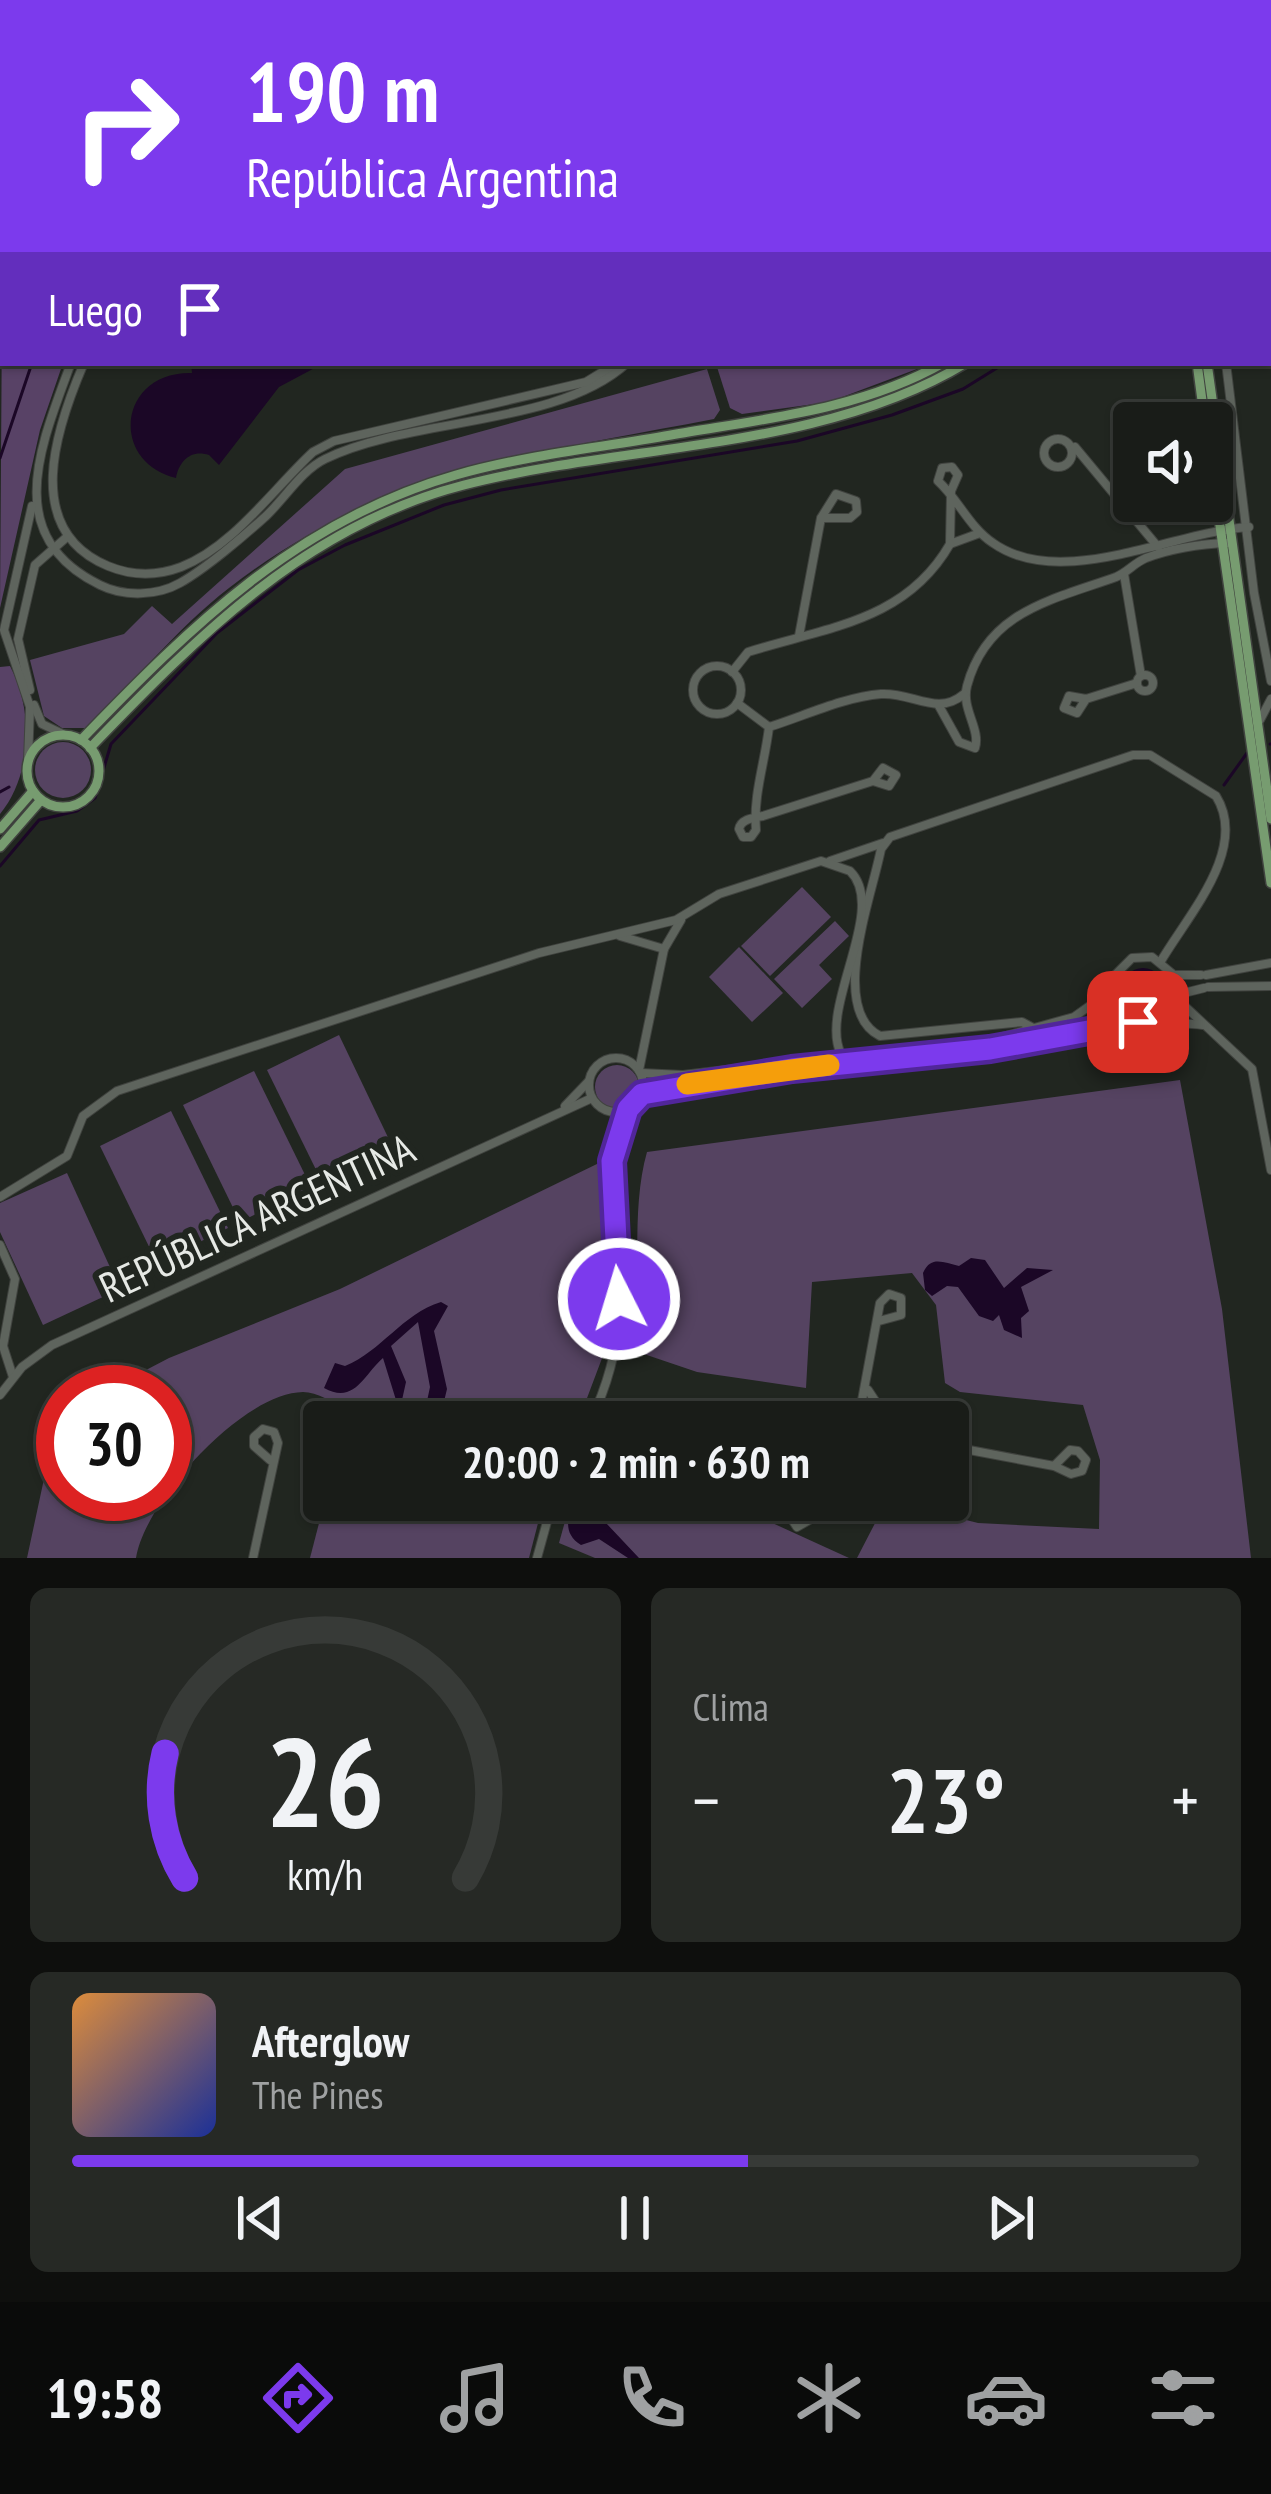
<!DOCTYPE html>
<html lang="es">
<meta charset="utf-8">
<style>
body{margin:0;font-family:"PT Sans Narrow",sans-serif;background:#262925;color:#f1f3f6;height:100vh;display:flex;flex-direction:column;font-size:45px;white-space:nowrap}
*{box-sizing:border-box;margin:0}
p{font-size:39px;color:#9fa1a2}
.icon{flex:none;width:66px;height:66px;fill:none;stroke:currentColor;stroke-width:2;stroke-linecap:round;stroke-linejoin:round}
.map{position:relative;height:1558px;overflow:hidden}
.panel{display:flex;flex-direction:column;gap:30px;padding:30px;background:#0e0f0d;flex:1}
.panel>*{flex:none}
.top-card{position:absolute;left:0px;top:0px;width:1272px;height:366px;box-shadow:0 3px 9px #0004,0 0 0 3px #373a37;background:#7c3aed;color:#fff;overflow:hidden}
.buttons{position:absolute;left:1113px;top:402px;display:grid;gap:24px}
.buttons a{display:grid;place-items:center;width:120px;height:120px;border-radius:12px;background:#191c18;box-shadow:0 3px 9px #0004,0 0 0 3px #373a37;font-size:60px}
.speed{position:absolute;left:36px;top:1365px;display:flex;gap:24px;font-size:60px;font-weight:700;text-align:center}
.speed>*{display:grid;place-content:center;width:156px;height:156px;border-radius:50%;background:#191c18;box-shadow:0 3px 9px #0004,0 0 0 3px #373a37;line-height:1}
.speed .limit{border:18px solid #d22;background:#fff;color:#111}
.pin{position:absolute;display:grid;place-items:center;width:102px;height:102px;color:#fff;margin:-51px;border-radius:24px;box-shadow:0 6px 18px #0006}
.me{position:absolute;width:132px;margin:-66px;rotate:355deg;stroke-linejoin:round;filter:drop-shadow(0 0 9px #0008)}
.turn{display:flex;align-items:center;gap:42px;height:252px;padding:0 48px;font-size:54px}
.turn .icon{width:156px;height:156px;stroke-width:2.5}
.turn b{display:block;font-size:84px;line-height:102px}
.then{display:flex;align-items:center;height:114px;padding:0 48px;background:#0003;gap:24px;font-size:45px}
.big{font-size:90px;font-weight:700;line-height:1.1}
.panel .tile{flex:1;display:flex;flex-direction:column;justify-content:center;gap:18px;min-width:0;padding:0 42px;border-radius:18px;background:#262925}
.panel .dial{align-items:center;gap:0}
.dial svg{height:312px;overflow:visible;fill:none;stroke:#373a37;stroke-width:7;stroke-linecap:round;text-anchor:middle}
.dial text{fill:#f1f3f6;stroke:none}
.song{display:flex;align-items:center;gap:36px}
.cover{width:144px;height:144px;border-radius:18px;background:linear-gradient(135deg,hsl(30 70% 55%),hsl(230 70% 35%))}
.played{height:12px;border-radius:6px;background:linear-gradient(90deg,#7c3aed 60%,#373a37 60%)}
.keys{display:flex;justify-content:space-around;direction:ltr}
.heat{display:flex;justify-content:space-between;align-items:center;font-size:66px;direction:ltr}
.panel .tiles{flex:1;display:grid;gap:30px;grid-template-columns:1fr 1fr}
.tile:last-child{grid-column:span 2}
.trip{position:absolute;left:303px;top:1401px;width:666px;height:120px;border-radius:12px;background:#191c18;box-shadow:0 3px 9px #0004,0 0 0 3px #373a37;font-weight:700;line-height:120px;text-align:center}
.menu{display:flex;height:192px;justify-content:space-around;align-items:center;background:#0a0b0a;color:#9fa1a2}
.menu .icon{width:84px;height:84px}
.menu .selected{color:#7c3aed}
.menu b{font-size:54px;color:#f1f3f6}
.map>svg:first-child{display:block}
</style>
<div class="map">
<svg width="1271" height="1558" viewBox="0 0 1271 1558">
<rect width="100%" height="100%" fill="#212620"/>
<g fill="#554361">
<path d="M 707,369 L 720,410 L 714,419 C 532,454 381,470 229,588 C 176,629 134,683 85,728 L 62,728 L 44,716 L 30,660 L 124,634 L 152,606 L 172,624 L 345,469 Z"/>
<circle cx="63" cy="770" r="28"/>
<polygon points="802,887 831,917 770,976 741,946"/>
<polygon points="835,921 849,936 819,965 832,979 802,1008 774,979"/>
<polygon points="739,947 783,993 752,1022 709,977"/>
<polygon points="339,1035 395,1152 324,1186 267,1070"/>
<circle cx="617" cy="1087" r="22"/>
<polygon points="254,1071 311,1187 240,1222 183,1105"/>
<path d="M 1180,1080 L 1222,1309 L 1251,1558 L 857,1558 L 887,1500 L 978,1523 L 1099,1529 L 1100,1460 L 1083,1405 L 960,1392 L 945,1383 L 936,1305 L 912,1273 L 812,1282 L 806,1388 L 697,1372 L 635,1351 C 642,1288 630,1211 647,1152 Z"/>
<polygon points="171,1111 228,1228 157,1263 100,1146"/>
<path d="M 599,1163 L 607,1345 L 578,1422 L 344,1422 L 347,1408 C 334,1403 317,1392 303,1392 C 242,1393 145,1501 136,1558 L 27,1558 L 50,1451 L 63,1427 L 63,1494 L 165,1494 L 165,1392 L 104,1392 L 169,1358 L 340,1289 Z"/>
<polygon points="67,1173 120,1289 43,1325 0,1232 0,1203"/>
<polygon points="325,1500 544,1500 529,1558 310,1558"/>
<polygon points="571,1500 722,1500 849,1558 595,1558 559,1543"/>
</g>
<g fill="#584266">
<polygon points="364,0 908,0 910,3 361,3"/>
<polygon points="3,165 3,363 63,363 40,430 0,608"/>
<polygon points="731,363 933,363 829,402 742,414 730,408 717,367"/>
<path d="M 10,666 C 34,711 32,775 0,814 L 0,667 Z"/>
</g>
<g fill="#1b0726">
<path d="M 191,363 L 324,363 L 279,387 L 219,465 L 209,455 C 191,449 179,461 176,478 C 108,461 119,371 192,373 Z"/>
<circle cx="1143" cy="990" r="22"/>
<path d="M 971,1258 L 985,1260 L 1004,1288 L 1027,1268 L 1053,1270 L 1021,1287 L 1029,1311 L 1021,1318 L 1022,1338 L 1004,1330 L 999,1315 L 993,1321 L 979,1316 L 958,1287 L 947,1286 L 932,1296 L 925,1290 L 923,1273 C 931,1255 944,1263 959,1266 Z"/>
<path d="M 441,1302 L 448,1306 L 434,1331 L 447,1389 L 439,1422 L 423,1420 L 430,1387 L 418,1322 L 391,1346 L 406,1382 L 402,1400 L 396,1400 L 383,1358 C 364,1374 355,1405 324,1388 L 335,1363 L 345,1366 C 382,1351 402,1314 441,1302 Z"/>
<path d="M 574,1500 L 585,1500 L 586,1513 L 606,1523 L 639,1558 L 628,1558 L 599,1539 L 581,1545 C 563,1534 567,1518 574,1500 Z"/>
</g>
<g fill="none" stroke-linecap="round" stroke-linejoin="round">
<g stroke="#1b0726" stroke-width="3">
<polyline points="0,458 32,363"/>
<polyline points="1270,744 1271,744"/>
<polyline points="1224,785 1247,753"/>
<polyline points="0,792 9,787"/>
<polyline points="0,866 39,820 77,811 95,798 111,744 217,633 298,570 345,545 444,505 501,490 797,441 892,415 963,389 1005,363"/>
</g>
<defs>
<g id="minor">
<polyline points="1171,0 1171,3"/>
<polyline points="238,3 242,0"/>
<polyline points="983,3 995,0"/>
<polyline points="1025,3 1036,0"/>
<polyline points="1269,7 1271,5"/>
<polyline points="1269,244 1271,242"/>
<polyline points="1269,341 1271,341"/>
<polyline points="1269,353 1271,353"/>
<path d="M 71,363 C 41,445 0,536 100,585 C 124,597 157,596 180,583 C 205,569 244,536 266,516 C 285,498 302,470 325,459 C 410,417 557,427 627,363"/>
<path d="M 84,363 C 56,428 21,530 108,566 C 132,576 157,576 181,567 C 233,547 273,489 313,452 L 334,441 L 586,382 L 617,363"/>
<polyline points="1226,363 1254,593 1271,681"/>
<circle cx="1058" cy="453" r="14"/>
<polyline points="1075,447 1158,547"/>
<path d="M 980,533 L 950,544 L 951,491 L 958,475 L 952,467 L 942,468 L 938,481 C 958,499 969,527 993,543 C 1061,591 1172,532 1249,527"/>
<polyline points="1124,574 1141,676"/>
<polyline points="799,636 821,518 836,494 856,501 857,512 850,518 821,518"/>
<circle cx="717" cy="690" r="24"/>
<path d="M 732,672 L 748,652 C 828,627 906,621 950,544"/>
<circle cx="1145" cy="683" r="8"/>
<polyline points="30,690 18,639 35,565 68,536"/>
<polyline points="1086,699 1077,713 1064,708 1069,696 1086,699 1137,683"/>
<path d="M 737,703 L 769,727 C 765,762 753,795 756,830 L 751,837 L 743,837 L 739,829 C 741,819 753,818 763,816 L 873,781 L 883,768 L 896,775 L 889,786 L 873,781"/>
<polyline points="34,705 42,724 65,735"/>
<path d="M 939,706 L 959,742 L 975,748 C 981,729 961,709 967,686 C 987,611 1052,600 1116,577 C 1128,572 1134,563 1146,558 C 1173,548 1200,544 1228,543"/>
<polyline points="1260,720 1271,699"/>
<path d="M 769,727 C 804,716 844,697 881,694 C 913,692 937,717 964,694"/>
<polyline points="28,761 30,707 4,630 32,506"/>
<polyline points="830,861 883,843"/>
<polyline points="620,936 664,949 681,920"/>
<polyline points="1174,975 1201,975"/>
<polyline points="1206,975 1271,963"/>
<polyline points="1208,987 1271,986"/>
<polyline points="1176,995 1204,988"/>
<polyline points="1176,998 1252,1069 1271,1170"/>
<path d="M 1154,1021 L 1173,1005 L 1174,975 L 1152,957 L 1132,958 L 1111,979 C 1104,1035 1168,1019 1203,1025"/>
<path d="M 1038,1039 L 1035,1029 L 1022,1022 L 880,1036 C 828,1010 872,896 881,849 L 890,837 L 1133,755 L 1150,755 L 1216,796 C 1249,849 1188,915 1161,961"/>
<circle cx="616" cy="1085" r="27"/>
<polyline points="639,1070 664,949"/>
<polyline points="641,1073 683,1075 995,1039 1074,1017 1095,1002 1111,979"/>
<polyline points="642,1094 792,1068 990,1049 1138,1022"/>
<polyline points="565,1106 588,1082"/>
<path d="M 0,1197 L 67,1156 L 83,1116 L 117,1091 L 539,953 L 676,920 L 719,894 L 821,861 L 850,871 C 889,909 818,1007 841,1054"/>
<polyline points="0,1245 15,1279 3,1346 13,1377"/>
<polyline points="868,1390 889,1422"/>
<polyline points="0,1395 22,1367 52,1345 592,1098"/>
<polyline points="593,1415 630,1422"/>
<path d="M 590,1422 C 606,1389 617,1351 619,1314 C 623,1242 599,1179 628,1109"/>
<polyline points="858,1422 880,1303 889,1294 901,1298 901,1315 879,1321"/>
<polyline points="948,1446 1054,1466 1071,1474 1082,1471 1086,1460 1078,1451 1070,1450 1054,1466"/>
<polyline points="803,1500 787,1512 797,1527 811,1519 809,1500"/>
<polyline points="253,1558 278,1443 274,1432 263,1429 254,1437 254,1446 270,1460"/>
<polyline points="537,1558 553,1500"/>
</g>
<g id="major">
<polyline points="1147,0 1147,3"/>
<polyline points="1155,0 1155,3"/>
<polyline points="1197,363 1205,423"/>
<polyline points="1207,363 1271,819"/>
<polyline points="1212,470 1271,883"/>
<circle cx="63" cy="771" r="36"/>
<path d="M 81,740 C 191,626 298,520 456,475 C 526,455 599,448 671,435 C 763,419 860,410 943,363"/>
<path d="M 90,748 C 199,635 307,525 464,485 C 626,443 821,451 966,363"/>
<polyline points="0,829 33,791"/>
<polyline points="0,847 41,800"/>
</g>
</defs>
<use href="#minor" stroke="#40433f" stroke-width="10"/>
<use href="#major" stroke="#40433f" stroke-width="12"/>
<use href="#minor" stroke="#5e645d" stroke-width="8"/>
<use href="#major" stroke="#779c70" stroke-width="9"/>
</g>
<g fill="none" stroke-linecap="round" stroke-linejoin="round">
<defs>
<polyline id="route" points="619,1299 612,1161 628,1109 642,1094 792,1069 990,1049 1138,1022"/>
</defs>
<use href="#route" stroke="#51269a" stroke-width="30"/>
<use href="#route" stroke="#7c3aed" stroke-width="21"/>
<polyline stroke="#f59e0b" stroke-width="21" points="687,1084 829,1065"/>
</g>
<g text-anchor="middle" stroke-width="12" stroke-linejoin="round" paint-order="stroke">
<g font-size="42" fill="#e6e9e5" stroke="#212620">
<text transform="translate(257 1218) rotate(-25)" y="15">REPÚBLICA ARGENTINA</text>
</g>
</g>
</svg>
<div class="buttons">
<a><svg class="icon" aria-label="sound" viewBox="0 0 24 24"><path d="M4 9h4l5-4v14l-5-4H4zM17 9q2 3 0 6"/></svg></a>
</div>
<div class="speed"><div class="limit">30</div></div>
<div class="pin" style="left:1138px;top:1022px;background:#d93025"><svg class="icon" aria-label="arrive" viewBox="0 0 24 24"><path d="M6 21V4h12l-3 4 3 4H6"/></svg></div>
<svg class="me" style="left:619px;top:1299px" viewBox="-20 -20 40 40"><circle r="17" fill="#7c3aed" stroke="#fff" stroke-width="3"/><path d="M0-11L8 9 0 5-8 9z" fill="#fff"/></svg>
<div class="trip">20:00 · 2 min · 630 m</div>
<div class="top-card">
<div class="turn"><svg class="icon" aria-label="right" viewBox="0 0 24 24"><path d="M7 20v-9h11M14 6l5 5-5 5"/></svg><div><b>190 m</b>República Argentina</div></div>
<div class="then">Luego<svg class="icon" aria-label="arrive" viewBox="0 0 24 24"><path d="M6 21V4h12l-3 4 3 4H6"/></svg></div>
</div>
</div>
<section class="panel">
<div class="tiles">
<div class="tile dial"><svg viewBox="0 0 100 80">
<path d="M14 69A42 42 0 1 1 86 69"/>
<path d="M14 69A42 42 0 0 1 9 37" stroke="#7c3aed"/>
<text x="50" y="56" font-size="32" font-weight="700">26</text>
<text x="50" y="72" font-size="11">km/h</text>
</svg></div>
<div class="tile"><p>Clima</p>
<div class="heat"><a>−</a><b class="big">23°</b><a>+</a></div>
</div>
<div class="tile">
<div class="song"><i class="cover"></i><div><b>Afterglow</b><p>The Pines</p></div></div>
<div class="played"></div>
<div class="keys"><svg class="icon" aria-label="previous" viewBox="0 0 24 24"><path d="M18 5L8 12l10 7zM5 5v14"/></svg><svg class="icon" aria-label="pause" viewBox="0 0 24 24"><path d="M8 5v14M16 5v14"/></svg><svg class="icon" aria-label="next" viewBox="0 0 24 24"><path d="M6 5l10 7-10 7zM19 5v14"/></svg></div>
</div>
</div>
</section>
<nav class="menu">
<b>19:58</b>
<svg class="icon selected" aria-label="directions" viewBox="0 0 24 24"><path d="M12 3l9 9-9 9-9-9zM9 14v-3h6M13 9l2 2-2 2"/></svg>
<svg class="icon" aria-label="music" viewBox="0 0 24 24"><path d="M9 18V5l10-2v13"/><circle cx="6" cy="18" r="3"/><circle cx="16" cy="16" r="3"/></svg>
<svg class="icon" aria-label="phone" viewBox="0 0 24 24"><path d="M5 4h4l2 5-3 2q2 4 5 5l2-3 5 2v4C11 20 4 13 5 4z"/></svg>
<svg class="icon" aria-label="climate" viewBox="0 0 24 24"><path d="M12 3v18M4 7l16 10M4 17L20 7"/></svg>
<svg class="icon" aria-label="car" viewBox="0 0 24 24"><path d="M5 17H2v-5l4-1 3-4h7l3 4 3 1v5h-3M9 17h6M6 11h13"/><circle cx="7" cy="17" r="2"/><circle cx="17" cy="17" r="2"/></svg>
<svg class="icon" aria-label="filters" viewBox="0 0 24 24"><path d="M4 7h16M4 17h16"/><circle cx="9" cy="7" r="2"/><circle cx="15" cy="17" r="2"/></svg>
</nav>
